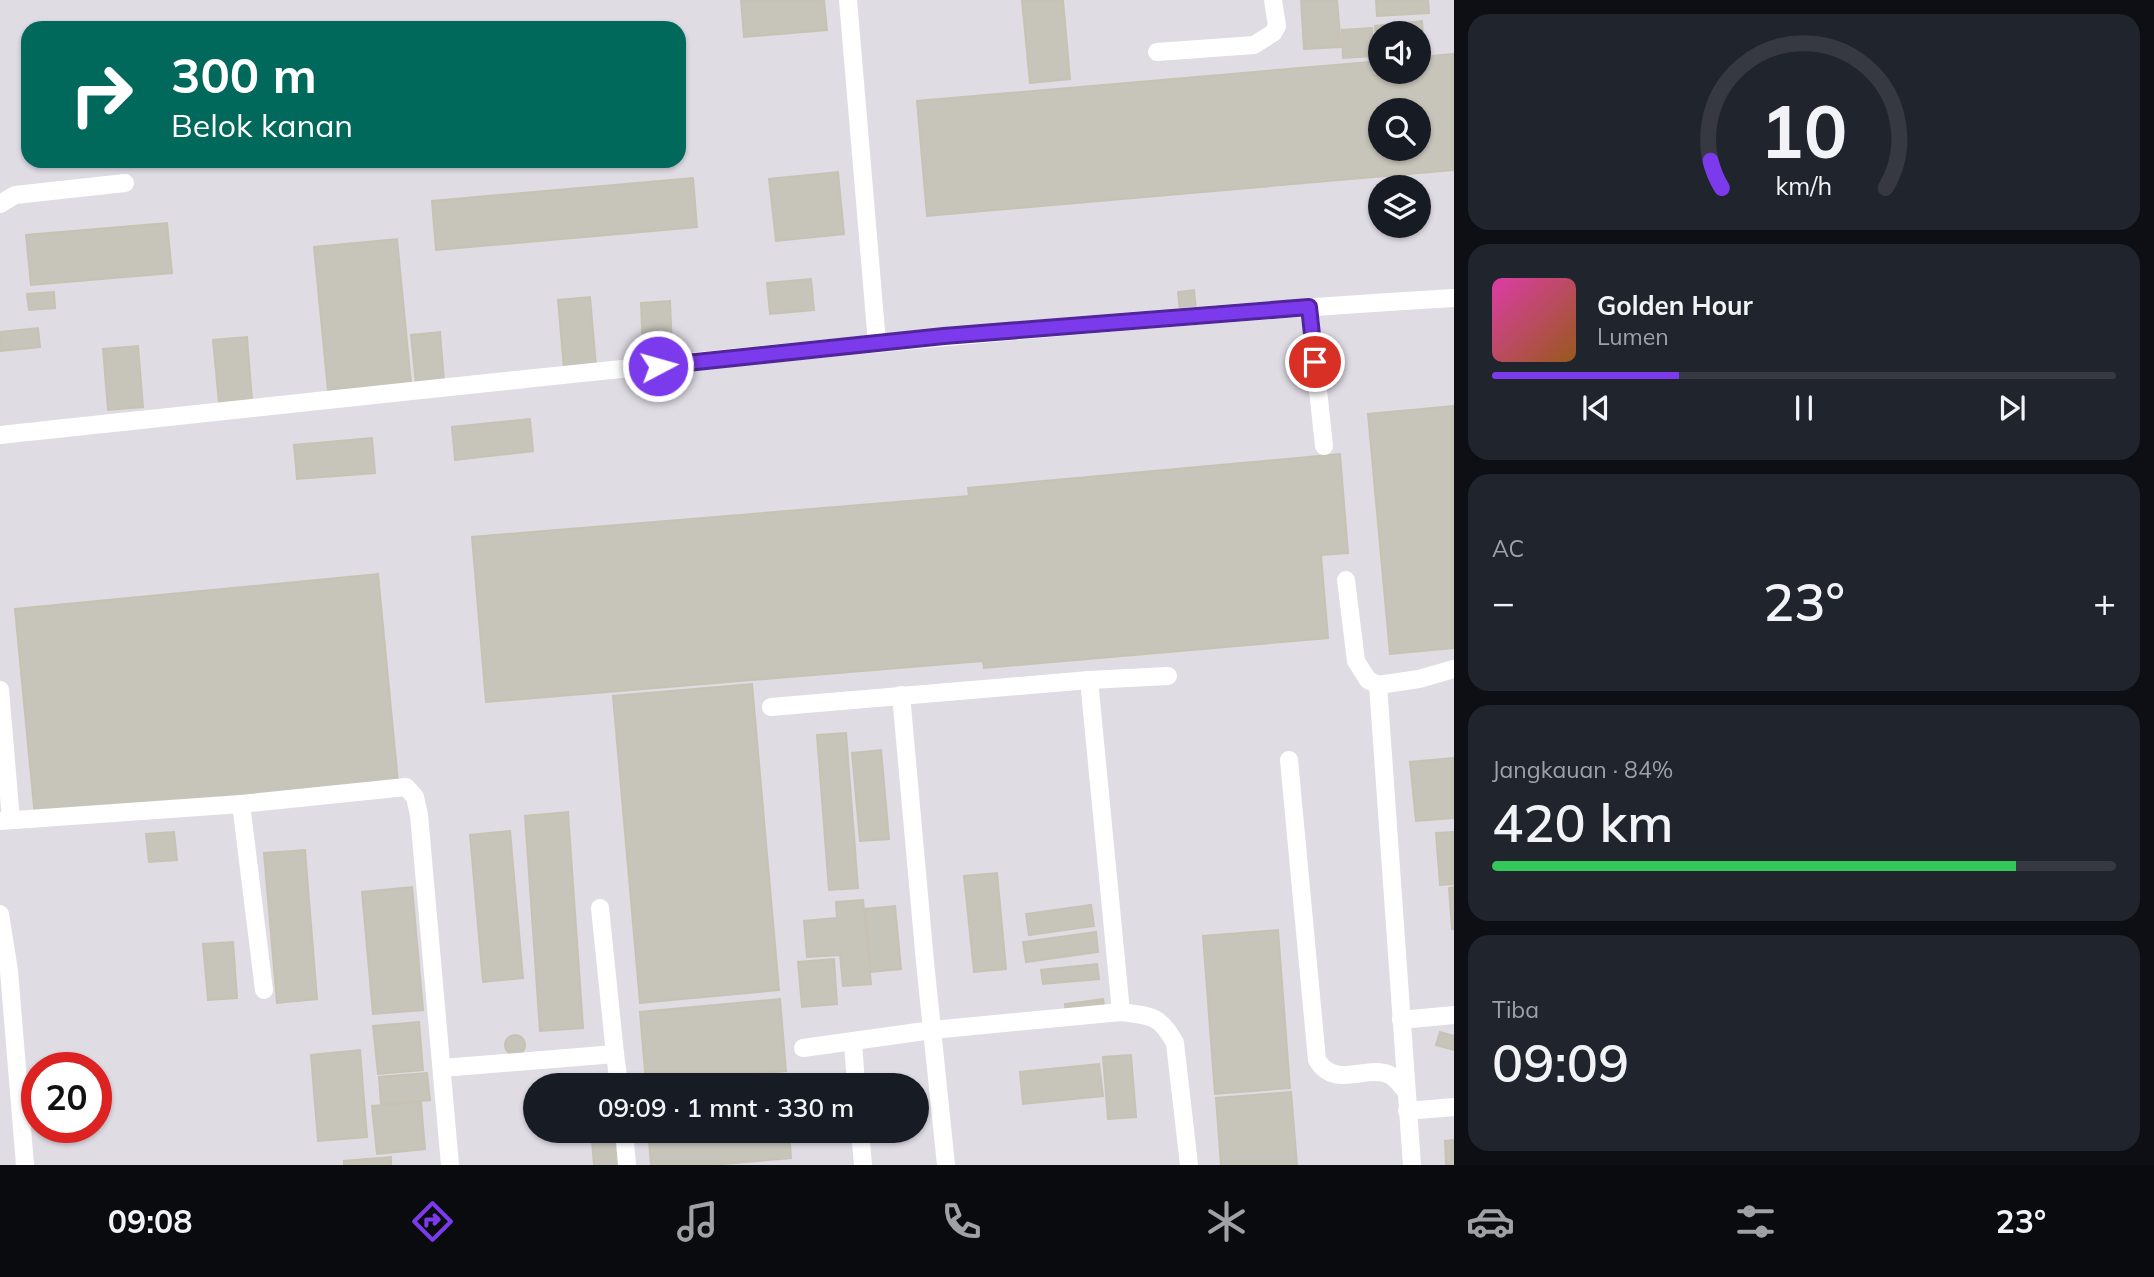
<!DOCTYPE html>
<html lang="id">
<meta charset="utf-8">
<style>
body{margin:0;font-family:Mulish,sans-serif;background:#20242c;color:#f1f3f6;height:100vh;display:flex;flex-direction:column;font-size:26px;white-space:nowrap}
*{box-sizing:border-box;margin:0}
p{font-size:23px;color:#9ea1a6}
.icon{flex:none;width:38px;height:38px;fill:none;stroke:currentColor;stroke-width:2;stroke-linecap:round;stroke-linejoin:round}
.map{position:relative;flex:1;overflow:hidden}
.side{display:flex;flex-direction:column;gap:14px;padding:14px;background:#0d0f14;width:700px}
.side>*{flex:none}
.guide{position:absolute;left:21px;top:21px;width:665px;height:147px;border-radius:21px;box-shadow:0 2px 5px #0004;background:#00695c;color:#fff;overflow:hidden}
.buttons{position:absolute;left:1368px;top:21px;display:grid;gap:14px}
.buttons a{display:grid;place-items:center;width:63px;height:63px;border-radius:50%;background:#171b24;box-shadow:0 2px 5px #0004;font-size:35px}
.speed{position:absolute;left:21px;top:1052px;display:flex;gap:14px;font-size:35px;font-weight:700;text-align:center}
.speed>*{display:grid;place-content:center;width:91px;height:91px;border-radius:50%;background:#171b24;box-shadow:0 2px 5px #0004;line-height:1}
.speed .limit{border:10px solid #d22;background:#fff;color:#111}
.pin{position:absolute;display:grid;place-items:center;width:60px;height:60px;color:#fff;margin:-30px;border:4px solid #fff;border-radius:50%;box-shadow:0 2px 7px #0007}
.me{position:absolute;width:77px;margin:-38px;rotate:84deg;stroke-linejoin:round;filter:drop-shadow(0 0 5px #0008)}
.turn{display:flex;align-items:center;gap:24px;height:147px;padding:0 35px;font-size:32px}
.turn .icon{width:91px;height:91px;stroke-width:2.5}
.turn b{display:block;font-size:49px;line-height:60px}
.big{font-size:52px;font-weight:600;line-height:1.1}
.side .tile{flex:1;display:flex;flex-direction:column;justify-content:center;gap:10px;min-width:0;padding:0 24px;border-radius:21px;background:#20242c}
.side .dial{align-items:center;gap:0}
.dial svg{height:182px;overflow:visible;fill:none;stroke:#363941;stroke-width:7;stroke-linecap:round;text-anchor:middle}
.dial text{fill:#f1f3f6;stroke:none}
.song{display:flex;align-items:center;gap:21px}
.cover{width:84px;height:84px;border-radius:10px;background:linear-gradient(135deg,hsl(320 70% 55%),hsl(30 70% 35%))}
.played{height:7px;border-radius:4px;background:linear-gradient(90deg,#7c3aed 30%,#363941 30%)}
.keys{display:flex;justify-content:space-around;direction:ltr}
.heat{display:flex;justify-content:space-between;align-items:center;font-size:38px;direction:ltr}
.charge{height:10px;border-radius:5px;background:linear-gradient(90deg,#34c759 84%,#363941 0)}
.trip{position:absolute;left:523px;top:1073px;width:406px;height:70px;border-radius:35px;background:#171b24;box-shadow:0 2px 5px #0004;font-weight:600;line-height:70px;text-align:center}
.tab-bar{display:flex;height:112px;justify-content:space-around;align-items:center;background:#090b0e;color:#9ea1a6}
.tab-bar .icon{width:49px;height:49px}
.tab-bar .selected{color:#7c3aed}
.tab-bar b{font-size:32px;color:#f1f3f6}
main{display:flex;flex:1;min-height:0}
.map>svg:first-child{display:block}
</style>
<main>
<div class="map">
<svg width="1454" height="1165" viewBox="0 0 1454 1165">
<rect width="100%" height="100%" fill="#ece6dc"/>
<path fill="#dfdce4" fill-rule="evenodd" d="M 0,0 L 1454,0 L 1454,1165 L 0,1165 ZM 28,28 L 679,28 L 679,161 L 28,161 ZM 1381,33 L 1419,33 L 1419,72 L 1381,72 ZM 1381,110 L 1419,110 L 1419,149 L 1381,149 ZM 1381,187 L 1419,187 L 1419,226 L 1381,226 ZM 37,1068 L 96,1068 L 96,1127 L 37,1127 ZM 536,1085 L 917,1085 L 917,1130 L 536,1130 Z"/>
<g fill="#c7c4ba" stroke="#c8c2b5" stroke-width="2" fill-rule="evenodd">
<polygon points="741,0 824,0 827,30 744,37"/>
<polygon points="1022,0 1063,0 1070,79 1030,83"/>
<polygon points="1301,0 1337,0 1341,47 1304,49"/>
<polygon points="1376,0 1428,0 1429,13 1377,16"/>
<polygon points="1422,21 1424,49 1419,50 1419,33 1381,33 1381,53 1377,54 1375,26"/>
<polygon points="1372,28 1373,56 1343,58 1342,30"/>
<polygon points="22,53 28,53 28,73 24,73"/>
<path d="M 1454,54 L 1454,170 L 927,216 L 917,101 L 1381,61 L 1381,72 L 1419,72 L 1419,57 ZM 1381,110 L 1419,110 L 1419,149 L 1381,149 Z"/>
<polygon points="838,172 844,234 776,241 769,179"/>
<polygon points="693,178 697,227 436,250 432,201"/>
<polygon points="167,223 172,273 31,285 26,235"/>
<polygon points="397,239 411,383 328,391 314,247"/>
<polygon points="811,279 814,310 770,314 767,283"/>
<polygon points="1194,290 1196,311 1180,312 1178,292"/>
<polygon points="54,292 55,308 29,310 27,294"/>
<polygon points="590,297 596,366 564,369 558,300"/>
<polygon points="670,301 672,348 643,349 641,303"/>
<polygon points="38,328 40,347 0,351 0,332"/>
<polygon points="440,332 444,382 416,384 411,335"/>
<polygon points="247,337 252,400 219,403 213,340"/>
<polygon points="138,346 143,407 108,410 103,349"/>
<polygon points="1454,406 1454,648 1390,654 1368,414"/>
<polygon points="530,419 533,451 455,460 452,427"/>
<polygon points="372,438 375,473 297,479 294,445"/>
<polygon points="1340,454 1348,553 1321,555 1328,638 984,668 983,661 486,702 472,537 969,496 968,488"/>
<polygon points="378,574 398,782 35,817 15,609"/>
<polygon points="752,684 779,990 640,1003 613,696"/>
<polygon points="846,733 858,888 829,890 817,735"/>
<polygon points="881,750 889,839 860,841 852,753"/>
<polygon points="1454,758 1454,818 1416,821 1410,762"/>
<polygon points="568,812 583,1028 540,1031 525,816"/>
<polygon points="510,831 523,978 483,982 470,835"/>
<polygon points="174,832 177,860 149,862 146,834"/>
<polygon points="1454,832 1454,884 1440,885 1436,833"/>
<polygon points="305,850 317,999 277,1003 264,853"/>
<polygon points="997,873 1006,969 974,972 964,876"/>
<polygon points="412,887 423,1010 373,1014 362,892"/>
<polygon points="1454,887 1454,929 1452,929 1449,888"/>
<polygon points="863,900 871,984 843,986 840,955 807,957 804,921 837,918 836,902"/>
<polygon points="1091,905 1094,926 1029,935 1026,914"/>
<polygon points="895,906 901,969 871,972 865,909"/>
<polygon points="1278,930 1290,1088 1215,1094 1203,936"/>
<polygon points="1096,932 1098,952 1026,962 1023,942"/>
<polygon points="233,942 237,998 208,1000 203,944"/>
<polygon points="834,959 837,1004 802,1007 798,962"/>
<polygon points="1097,964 1099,979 1043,984 1041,970"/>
<polygon points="780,999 786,1071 646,1083 640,1012"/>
<polygon points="1103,999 1105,1012 1066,1017 1065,1004"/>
<polygon points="419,1022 423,1070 378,1074 373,1026"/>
<polygon points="1440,1032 1454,1036 1454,1050 1436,1045"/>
<circle cx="515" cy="1045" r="10"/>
<polygon points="360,1050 367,1137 318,1141 311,1055"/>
<polygon points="1131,1055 1136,1117 1108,1119 1103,1057"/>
<polygon points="1099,1064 1103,1096 1023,1104 1020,1072"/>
<polygon points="427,1073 430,1100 381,1104 379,1077"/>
<polygon points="784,1080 784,1085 726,1085"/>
<polygon points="1291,1092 1297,1165 1221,1165 1216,1098"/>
<polygon points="421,1102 425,1149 377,1154 372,1106"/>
<polygon points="591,1130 621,1130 624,1165 594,1165"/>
<polygon points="648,1130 789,1130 791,1158 712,1165 651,1165"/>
<polygon points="1454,1140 1454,1165 1446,1165 1445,1141"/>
<polygon points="391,1157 391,1165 344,1165 344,1161"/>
</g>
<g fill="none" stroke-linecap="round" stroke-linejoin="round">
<g stroke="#fff" stroke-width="18">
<polyline points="848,0 877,343"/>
<polyline points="1157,52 1254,45 1273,33 1277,26 1273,0"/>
<polyline points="0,204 15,195 125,183"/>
<polyline points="1309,307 1324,446"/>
<path d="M 0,435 C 484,384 968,327 1454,298"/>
<polyline points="1346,580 1356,661 1368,680 1378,685"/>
<polyline points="1089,680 1121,1012"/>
<polyline points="0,690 11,820"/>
<polyline points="901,695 925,962 946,1165"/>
<polyline points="771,707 1089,680 1168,676"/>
<path d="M 1289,760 L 1317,1060 C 1335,1090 1366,1064 1390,1075 C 1396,1078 1401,1086 1406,1091"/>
<polyline points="241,804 264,990"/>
<polyline points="0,821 241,804 406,787 415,797 419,815 450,1165"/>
<polyline points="600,908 615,1054"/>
<polyline points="0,914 9,971 25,1165"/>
<polyline points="1401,1020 1454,1015"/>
<polyline points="853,1042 856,1085"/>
<path d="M 803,1048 L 932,1030 L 1121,1012 C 1151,1016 1160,1015 1175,1043 L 1189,1165"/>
<polyline points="442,1068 615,1054 619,1085"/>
<polyline points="1407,1111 1454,1107"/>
<polyline points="624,1130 627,1165"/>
<polyline points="860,1130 863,1165"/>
<polyline points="1412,1165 1378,685 1419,679 1454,669"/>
</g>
</g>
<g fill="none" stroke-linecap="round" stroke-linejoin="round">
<defs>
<polyline id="route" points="658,366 944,336 1309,307 1315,362"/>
</defs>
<use href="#route" stroke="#51269a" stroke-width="18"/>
<use href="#route" stroke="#7c3aed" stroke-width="12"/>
</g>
</svg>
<div class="buttons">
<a><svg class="icon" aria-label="sound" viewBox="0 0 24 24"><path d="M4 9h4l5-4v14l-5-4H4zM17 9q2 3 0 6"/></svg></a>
<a><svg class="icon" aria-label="search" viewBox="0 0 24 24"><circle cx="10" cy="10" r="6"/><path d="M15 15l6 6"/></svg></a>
<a><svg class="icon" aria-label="layers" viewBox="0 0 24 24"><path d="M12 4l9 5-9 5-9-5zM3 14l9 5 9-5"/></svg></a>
</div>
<div class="speed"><div class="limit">20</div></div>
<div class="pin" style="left:1315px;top:362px;background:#d93025"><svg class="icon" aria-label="arrive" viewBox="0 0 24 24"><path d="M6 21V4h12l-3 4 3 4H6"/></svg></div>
<svg class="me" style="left:658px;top:366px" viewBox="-20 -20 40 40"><circle r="17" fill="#7c3aed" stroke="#fff" stroke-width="3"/><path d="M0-11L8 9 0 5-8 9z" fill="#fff"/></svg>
<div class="trip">09:09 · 1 mnt · 330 m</div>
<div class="guide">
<div class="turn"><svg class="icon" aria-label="right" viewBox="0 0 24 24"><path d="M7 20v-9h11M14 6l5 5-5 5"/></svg><div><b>300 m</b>Belok kanan</div></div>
</div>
</div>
<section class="side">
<div class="tile dial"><svg viewBox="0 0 100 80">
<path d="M14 69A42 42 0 1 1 86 69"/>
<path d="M14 69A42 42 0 0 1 9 57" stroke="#7c3aed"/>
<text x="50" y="56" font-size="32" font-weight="700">10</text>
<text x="50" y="72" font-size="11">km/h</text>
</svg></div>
<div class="tile">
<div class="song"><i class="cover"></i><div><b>Golden Hour</b><p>Lumen</p></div></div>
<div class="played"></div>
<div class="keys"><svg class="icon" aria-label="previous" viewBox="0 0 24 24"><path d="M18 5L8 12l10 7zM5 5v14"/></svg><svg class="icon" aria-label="pause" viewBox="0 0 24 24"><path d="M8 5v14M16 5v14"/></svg><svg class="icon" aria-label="next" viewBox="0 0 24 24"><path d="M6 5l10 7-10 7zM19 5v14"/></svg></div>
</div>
<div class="tile"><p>AC</p>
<div class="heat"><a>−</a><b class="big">23°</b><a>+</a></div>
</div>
<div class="tile"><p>Jangkauan · 84%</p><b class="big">420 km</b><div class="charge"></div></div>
<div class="tile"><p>Tiba</p><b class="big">09:09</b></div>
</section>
</main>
<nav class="tab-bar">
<b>09:08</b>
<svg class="icon selected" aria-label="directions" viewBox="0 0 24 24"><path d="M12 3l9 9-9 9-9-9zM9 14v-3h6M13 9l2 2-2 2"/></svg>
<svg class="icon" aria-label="music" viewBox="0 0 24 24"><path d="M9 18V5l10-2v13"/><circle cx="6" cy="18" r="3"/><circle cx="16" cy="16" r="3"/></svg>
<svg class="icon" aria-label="phone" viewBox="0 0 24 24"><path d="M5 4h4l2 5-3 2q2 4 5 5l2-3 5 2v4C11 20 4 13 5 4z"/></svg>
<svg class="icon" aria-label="climate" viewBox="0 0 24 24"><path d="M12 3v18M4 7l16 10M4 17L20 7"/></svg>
<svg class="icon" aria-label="car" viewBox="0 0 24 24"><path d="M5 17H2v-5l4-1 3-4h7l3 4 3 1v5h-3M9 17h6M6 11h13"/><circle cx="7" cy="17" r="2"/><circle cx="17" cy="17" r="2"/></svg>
<svg class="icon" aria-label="filters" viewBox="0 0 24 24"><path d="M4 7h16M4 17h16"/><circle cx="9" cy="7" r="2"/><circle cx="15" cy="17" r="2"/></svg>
<b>23°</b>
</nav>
